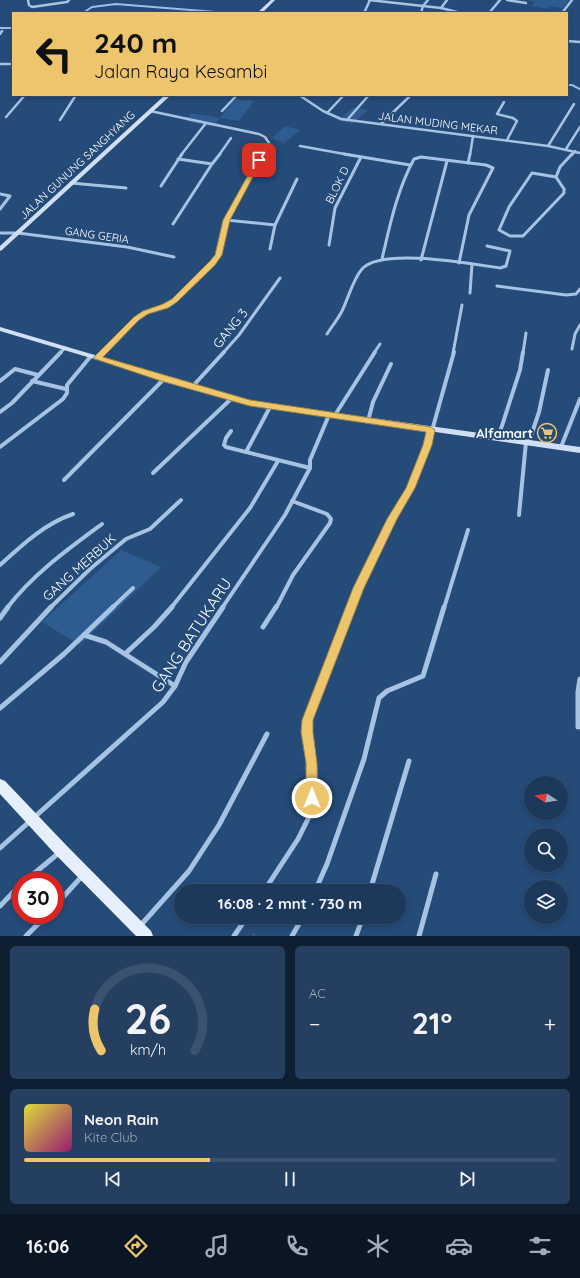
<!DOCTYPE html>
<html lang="id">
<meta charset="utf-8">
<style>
body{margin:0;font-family:Quicksand,sans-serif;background:#253f60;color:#f1f3f6;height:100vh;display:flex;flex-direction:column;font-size:15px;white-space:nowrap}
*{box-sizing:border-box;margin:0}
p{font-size:13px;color:#a0acbb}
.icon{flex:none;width:22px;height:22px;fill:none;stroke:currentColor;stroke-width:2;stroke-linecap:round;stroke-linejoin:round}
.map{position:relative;height:936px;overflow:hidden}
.drawer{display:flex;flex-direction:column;gap:10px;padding:10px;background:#0f1f32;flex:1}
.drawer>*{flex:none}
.guide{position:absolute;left:12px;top:12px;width:556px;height:84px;border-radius:0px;box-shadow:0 2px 6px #0003,0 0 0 1px #3a5270;background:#edc56c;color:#111;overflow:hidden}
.needle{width:26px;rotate:282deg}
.tools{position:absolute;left:524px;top:776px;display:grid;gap:8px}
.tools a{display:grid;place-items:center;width:44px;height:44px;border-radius:50%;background:#1c385a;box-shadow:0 2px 6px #0003,0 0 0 1px #3a5270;font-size:20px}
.speed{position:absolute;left:12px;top:872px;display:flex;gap:8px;font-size:20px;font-weight:700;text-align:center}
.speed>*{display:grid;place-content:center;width:52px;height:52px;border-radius:50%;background:#1c385a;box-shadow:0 2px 6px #0003,0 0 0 1px #3a5270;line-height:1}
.speed .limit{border:6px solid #d22;background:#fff;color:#111}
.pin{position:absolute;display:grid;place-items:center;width:34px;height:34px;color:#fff;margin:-17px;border-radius:8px;box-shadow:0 2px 6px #0006}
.me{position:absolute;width:44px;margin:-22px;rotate:0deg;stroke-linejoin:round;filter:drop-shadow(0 0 3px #0008)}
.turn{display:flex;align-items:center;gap:14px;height:84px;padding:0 16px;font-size:18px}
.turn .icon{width:52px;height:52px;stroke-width:2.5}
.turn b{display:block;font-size:28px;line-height:34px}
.big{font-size:30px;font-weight:700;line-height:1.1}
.drawer .tile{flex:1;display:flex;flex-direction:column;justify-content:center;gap:6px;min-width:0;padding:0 14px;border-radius:6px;background:#253f60}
.drawer .dial{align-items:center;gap:0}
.dial svg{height:104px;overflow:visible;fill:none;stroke:#3a5270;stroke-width:7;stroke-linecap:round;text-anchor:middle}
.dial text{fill:#f1f3f6;stroke:none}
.song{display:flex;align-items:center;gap:12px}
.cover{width:48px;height:48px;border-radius:6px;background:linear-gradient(135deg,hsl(60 70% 55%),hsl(320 70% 35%))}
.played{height:4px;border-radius:2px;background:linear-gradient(90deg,#edc56c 35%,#3a5270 35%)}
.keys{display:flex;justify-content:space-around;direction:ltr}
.heat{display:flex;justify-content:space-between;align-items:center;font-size:22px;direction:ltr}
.drawer .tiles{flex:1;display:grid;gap:10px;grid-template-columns:1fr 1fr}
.tile:last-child{grid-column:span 2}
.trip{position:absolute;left:174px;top:884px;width:232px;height:40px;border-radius:20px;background:#1c385a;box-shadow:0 2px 6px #0003,0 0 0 1px #3a5270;font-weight:700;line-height:40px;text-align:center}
.dock{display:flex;height:64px;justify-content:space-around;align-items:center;background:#0b1624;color:#a0acbb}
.dock .icon{width:28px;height:28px}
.dock .active{color:#edc56c}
.dock b{font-size:18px;color:#f1f3f6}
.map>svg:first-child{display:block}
</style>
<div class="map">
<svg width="580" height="936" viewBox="0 0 580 936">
<rect width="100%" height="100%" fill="#254b78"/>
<g fill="#2f5c90">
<polygon points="527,0 569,0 563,8 550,6 548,9 532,6 535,2"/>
<polygon points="235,99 254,101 239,121 220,118 214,127 185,121 191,113 220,118"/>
<polygon points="354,107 368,110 352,124 337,120"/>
<polygon points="285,126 300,130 284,143 272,138"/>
<polygon points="121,550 161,567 80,645 42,622"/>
</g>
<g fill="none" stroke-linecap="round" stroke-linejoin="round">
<g stroke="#9bbee4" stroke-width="2">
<polyline points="83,13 92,7 116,4 228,13"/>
<polyline points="0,28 13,28"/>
<polyline points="567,85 572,85 580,89"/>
</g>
</g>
<polygon fill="#356295" stroke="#254568" points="253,932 259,936 250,936"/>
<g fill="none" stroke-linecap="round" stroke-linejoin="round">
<g stroke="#a7c3e3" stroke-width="2.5">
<polyline points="28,0 29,5 32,7 67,2 69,0"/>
<polyline points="369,0 441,8 461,13"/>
<polyline points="507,0 526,3"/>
<polyline points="441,8 447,0"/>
<polyline points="364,13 370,0"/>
<polyline points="421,13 423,6 428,0"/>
<polyline points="489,13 500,0"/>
<polyline points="562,13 572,0"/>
<polyline points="0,34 2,31"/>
<polyline points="567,41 580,42"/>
<polyline points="0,64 13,64"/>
<polyline points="299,95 323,111 341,119 548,146 580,153"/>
<polyline points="504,102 497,114 513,118 517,121 507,140"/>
<polyline points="150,111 259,134 265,137 269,143 262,155"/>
<polyline points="222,111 237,95"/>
<polyline points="327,113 344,95"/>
<polyline points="6,117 25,95"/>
<polyline points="60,120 76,95"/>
<polyline points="347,120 369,95"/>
<polyline points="381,124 411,95"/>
<polyline points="300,146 350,155"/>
<polyline points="548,146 574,104"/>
<polyline points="566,149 580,127"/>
<polyline points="181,155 206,123"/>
<polyline points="219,155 231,138"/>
<polyline points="470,155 473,136"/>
<polyline points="572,155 575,151"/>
</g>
<g stroke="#a7c3e3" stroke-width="3">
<polyline points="344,154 410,165"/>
<polyline points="178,159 212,164 220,154"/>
<polyline points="468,163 470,154"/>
<polygon points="532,173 556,177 564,189 564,193 523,236 510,236 499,230 509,207"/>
<polyline points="556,177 560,167 572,154"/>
<polyline points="71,183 126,188"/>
<polyline points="161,186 182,154"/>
<polyline points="0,194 10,196 0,209"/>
<polyline points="226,220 275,225"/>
<polyline points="173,224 212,164"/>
<polyline points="0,233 18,233 127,247 174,257"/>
<polyline points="329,245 335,208 361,157"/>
<polyline points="270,249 275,225 297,179"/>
<path d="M 382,259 C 390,225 397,190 414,159 L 421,157 L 486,165 L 493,168 L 469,215 L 459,263"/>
<polyline points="421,260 447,161"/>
<polyline points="497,286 566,295 576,294 580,289"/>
<polyline points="470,293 472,264"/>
<path d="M 327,334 C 332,326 338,319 342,311 C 348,299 353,279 362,269 C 381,247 472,264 500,268 L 506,266 L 510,251 L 487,246"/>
<polyline points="572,349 575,334 580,325"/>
<polyline points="60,353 65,348"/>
<polyline points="102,353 137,318 145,313 165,306 174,300 213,263 219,255 226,220 263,154"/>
<polyline points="223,353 239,335 280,278"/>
<polyline points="374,353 380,344"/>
<polyline points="453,353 462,305"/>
<polyline points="523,353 526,333"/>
</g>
<g stroke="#a7c3e3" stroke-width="4">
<polyline points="97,358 103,352"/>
<polyline points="0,381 15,369 38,375"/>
<polyline points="32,381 66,389"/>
<polyline points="192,387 224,352"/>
<polyline points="0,412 12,403 61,352"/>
<polyline points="335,415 375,352"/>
<polyline points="368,421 373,402 391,364"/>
<polyline points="231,431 226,438 224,445 226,447 310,468"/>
<polyline points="498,438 520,370 523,352"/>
<polyline points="529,442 539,412 548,370"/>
<polyline points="0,447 63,399 67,393 67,385 91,356"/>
<polyline points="561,447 580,399"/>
<polyline points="246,452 270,407"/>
<polyline points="153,473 232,398"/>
<polyline points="64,480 164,379"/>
<polyline points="519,515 526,442"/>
<path d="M 0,565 C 22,545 44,524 73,514"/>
<path d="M 7,608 C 33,574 68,549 102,524"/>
<polyline points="50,608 90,569 126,539 150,529 181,500"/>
<polyline points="112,608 133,588"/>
<polyline points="171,608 250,508 278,461"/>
<polyline points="222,608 285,515 310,468 310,460 329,415"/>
<polyline points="276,608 293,575 330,523 331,519 327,514 292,501"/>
<polyline points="351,608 359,588 392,519 410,488 428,445 454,352"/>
<polyline points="444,608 468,530"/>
</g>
<g stroke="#a7c3e3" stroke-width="5">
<polyline points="0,618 8,607"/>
<polyline points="263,627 276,607"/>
<polyline points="84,635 106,642 175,686"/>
<polyline points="126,653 154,627 172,607"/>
<polyline points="0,662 51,607"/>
<polyline points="0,708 64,654 113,607"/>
<polyline points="578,727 578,692 580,679"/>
<polyline points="0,848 163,702 175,686 186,662 223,607"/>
<polyline points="25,881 60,852"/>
<polyline points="264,891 298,839 309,817 311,809 312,787 308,720 352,607"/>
<polyline points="315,891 327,864 364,759 379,698 387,691 423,676 444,607"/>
<polyline points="370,891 409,761"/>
<polyline points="0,906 21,884"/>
<polyline points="55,906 83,875"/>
<polyline points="140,926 189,871 219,825 267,734"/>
<polyline points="26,936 47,915"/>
<polyline points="234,936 247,917"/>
<polyline points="292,936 303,917"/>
<polyline points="356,936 363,917"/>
<polyline points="419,936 436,874"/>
</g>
<g fill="#d0e0f4" fill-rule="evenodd">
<polygon points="271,0 275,0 262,13 257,13"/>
<polygon points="165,95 171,95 2,250 0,251 0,246"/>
<polygon points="0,327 250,401 580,447 580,453 249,405 0,331"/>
</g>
<polygon fill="#e6effc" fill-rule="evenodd" points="0,779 5,781 66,845 151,931 153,936 136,936 56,855 0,794"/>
</g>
<polygon fill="#edc56c" stroke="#9a8046" points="257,159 262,160 230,220 222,255 215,265 177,302 168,308 148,314 139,320 103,357 250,400 431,427 435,430 432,445 415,488 397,519 364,588 313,720 313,732 317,763 318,798 316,801 312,803 308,801 306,798 306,763 301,732 302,720 353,588 387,519 406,488 423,445 426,432 250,406 161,381 95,359 93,358 134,317 143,311 163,304 172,299 210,261 215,255 223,220"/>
<defs>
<symbol id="supermarket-ring" viewBox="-11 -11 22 22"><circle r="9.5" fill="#254b78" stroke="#edc56c" stroke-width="1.5"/><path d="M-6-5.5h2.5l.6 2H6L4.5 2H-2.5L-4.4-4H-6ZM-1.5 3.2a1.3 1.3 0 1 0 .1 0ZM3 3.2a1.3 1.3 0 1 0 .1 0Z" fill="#edc56c"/></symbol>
</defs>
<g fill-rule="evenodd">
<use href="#supermarket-ring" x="536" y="422" width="22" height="22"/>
</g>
<g text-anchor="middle" stroke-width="4" stroke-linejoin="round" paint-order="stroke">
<g font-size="11" fill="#fff" stroke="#254b78">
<text transform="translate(438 123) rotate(7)" y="4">JALAN MUDING MEKAR</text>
<text transform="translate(77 165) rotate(-43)" y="4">JALAN GUNUNG SANGHYANG</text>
<text transform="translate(337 185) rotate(-64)" y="4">BLOK D</text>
<text transform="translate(97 235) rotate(8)" y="4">GANG GERIA</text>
</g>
<g font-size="13" fill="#fff" stroke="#254b78">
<text transform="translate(230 328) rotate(-51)" y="5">GANG 3</text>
<text transform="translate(79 567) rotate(-42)" y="5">GANG MERBUK</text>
</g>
<g font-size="13" font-weight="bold" fill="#fff" stroke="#254b78" text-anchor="end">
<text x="533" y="438">Alfamart</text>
</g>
<g font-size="16" fill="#fff" stroke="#254b78">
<text transform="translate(191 635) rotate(-57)" y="6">GANG BATUKARU</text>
</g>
</g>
</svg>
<div class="tools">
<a><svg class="needle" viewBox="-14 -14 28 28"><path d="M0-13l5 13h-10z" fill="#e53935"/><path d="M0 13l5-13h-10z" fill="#a0acbb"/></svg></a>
<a><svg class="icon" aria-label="search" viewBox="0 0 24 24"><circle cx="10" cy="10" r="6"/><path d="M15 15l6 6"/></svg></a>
<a><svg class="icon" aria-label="layers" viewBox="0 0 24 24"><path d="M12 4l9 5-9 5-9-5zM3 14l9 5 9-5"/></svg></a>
</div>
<div class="speed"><div class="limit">30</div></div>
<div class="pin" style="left:259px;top:160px;background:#d93025"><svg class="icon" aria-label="arrive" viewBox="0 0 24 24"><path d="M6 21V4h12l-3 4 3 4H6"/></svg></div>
<svg class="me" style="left:312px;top:798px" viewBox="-20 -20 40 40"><circle r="17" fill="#edc56c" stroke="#fff" stroke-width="3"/><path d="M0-11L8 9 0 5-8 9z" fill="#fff"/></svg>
<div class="trip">16:08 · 2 mnt · 730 m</div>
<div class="guide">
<div class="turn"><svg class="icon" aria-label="left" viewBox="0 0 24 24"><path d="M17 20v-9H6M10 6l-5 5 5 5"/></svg><div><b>240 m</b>Jalan Raya Kesambi</div></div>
</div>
</div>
<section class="drawer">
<div class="tiles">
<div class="tile dial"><svg viewBox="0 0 100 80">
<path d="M14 69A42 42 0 1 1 86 69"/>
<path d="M14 69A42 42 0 0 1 9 37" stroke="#edc56c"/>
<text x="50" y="56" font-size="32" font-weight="700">26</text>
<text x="50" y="72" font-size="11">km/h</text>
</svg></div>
<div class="tile"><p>AC</p>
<div class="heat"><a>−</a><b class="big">21°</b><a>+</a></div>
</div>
<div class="tile">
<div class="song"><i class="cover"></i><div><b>Neon Rain</b><p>Kite Club</p></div></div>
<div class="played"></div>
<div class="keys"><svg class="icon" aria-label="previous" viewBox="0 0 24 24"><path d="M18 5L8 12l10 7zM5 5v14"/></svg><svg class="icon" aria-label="pause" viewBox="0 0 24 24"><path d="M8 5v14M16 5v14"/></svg><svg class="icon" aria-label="next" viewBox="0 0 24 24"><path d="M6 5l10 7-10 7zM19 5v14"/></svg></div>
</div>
</div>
</section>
<nav class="dock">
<b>16:06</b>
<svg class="icon active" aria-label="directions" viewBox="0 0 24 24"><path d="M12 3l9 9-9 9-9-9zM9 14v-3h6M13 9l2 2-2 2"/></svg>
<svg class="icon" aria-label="music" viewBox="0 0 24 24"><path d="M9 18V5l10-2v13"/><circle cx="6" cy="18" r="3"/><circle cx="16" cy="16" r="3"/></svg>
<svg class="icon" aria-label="phone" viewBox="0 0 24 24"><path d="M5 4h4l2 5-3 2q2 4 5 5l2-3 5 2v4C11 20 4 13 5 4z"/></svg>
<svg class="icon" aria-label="climate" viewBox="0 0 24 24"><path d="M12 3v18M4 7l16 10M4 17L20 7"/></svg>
<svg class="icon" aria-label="car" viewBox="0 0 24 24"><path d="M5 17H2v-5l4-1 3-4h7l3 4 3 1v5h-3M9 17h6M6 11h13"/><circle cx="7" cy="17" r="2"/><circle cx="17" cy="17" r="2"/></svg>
<svg class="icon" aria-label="filters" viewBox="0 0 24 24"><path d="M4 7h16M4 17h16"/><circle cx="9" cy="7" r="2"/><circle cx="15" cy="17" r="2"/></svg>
</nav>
